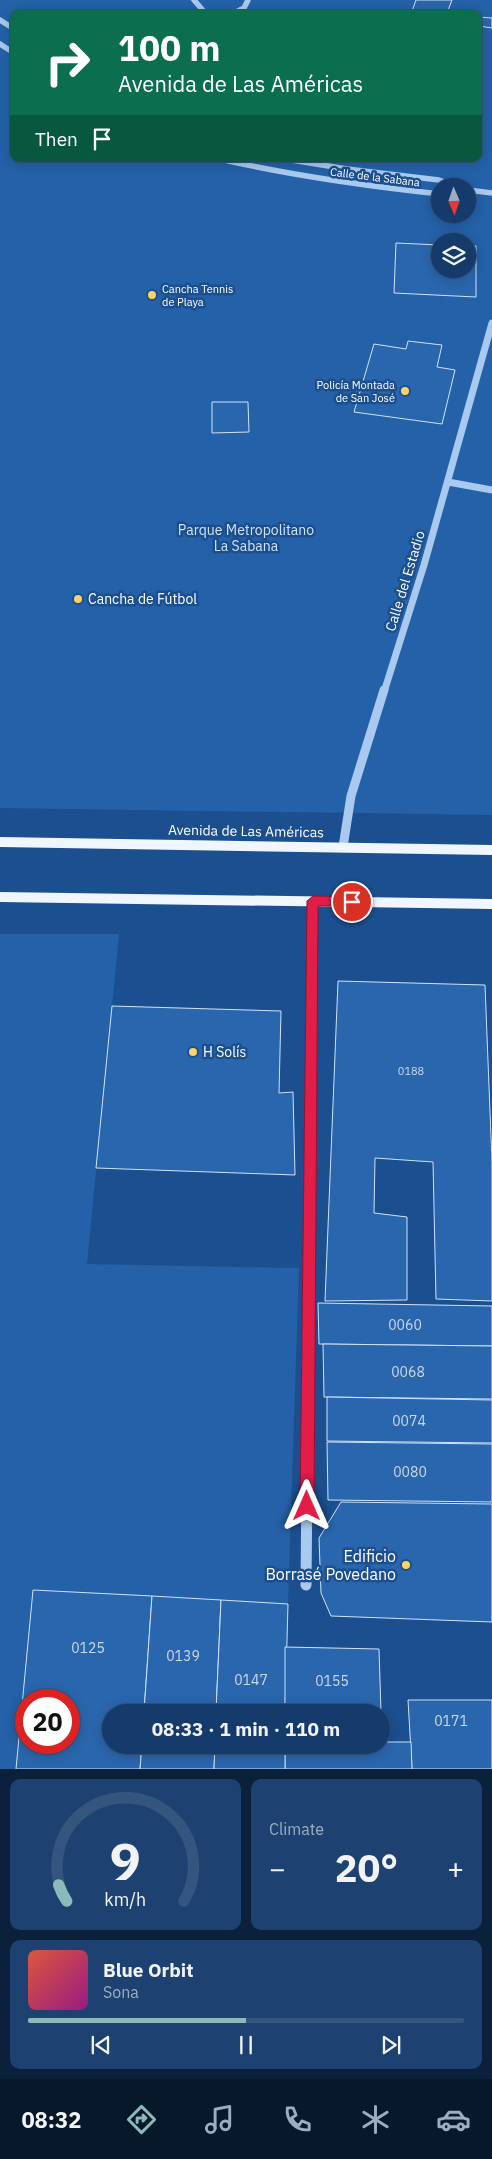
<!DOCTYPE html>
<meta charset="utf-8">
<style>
body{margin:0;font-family:"IBM Plex Sans",sans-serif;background:#1d4271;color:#f1f3f6;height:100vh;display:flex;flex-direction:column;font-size:19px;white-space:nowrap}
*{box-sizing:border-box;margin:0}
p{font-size:16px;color:#9dadc1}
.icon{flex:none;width:28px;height:28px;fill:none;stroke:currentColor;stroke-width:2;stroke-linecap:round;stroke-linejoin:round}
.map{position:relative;height:1769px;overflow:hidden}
.drawer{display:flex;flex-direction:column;gap:10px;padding:10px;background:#0b203b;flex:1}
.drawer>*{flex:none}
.guide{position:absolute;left:10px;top:10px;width:472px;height:152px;border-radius:10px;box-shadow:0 2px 12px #0003,0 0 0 1px #33557e;background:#0b6e4f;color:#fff;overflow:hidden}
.needle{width:32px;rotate:178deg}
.controls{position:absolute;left:431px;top:178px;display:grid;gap:10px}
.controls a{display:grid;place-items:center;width:45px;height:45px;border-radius:50%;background:#143b6b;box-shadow:0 2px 12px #0003,0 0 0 1px #33557e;font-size:25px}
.speed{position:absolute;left:15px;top:1689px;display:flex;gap:10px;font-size:25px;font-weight:700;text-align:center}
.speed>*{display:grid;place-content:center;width:65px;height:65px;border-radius:50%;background:#143b6b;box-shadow:0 2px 12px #0003,0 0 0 1px #33557e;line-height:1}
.speed .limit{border:8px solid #d22;background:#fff;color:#111}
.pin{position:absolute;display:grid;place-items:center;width:42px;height:42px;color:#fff;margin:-21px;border:2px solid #fff;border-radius:50%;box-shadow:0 1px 5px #0007}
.me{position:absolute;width:55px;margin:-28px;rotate:0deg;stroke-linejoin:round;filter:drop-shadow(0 0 4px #0008)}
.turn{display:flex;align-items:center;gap:18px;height:105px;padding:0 25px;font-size:22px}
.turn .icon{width:65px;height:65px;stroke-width:2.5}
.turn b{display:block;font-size:35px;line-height:42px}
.then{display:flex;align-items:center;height:48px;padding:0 25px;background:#0003;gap:10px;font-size:19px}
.big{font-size:38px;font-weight:700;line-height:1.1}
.drawer .tile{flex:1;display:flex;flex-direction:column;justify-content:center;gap:8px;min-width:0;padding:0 18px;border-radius:10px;background:#1d4271}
.drawer .dial{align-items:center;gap:0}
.dial svg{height:130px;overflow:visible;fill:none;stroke:#33557e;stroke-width:7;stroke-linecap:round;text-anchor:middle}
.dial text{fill:#f1f3f6;stroke:none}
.song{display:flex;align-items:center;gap:15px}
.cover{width:60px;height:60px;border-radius:8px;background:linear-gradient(135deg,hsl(10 70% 55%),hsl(310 70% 35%))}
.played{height:5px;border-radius:2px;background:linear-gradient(90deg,#8bbbb9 50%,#33557e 50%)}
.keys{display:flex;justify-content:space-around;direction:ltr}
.heat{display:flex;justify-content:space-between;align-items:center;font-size:28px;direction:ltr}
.drawer .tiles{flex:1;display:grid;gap:10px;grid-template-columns:1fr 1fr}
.tile:last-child{grid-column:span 2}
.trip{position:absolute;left:102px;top:1704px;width:288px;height:50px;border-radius:25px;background:#143b6b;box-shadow:0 2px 12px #0003,0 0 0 1px #33557e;font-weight:700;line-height:50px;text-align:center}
.menu{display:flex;height:80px;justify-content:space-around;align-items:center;background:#08182b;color:#9dadc1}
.menu .icon{width:35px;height:35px}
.menu .selected{color:#8bbbb9}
.menu b{font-size:22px;color:#f1f3f6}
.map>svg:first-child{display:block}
</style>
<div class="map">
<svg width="492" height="1769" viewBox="0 0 492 1769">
<rect width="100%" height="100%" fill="#1b4f8f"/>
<g fill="#2461a8" fill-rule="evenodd">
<path d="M 0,0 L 492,0 L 492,815 L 0,808 ZM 14,14 L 479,14 L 479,159 L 14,159 ZM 440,186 L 468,186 L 468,214 L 440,214 ZM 440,241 L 468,241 L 468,269 L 440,269 Z"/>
<polygon points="0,934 119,934 87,1264 299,1268 288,1604 34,1590 16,1769 0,1769"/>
</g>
<g fill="#2a66ad" stroke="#cfe3fa" fill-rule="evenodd">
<polygon points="416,0 452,0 447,13 451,14 411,14"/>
<polygon points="479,17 492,18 492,28 479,26"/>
<polygon points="396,243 440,245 440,269 468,269 468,246 476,246 476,297 394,293"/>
<polygon points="408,341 442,345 437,367 455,370 442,424 354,412 374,344 406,349"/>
<polygon points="212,402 248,402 249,432 212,433"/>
<polygon points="338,981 485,985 492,1162 492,1301 436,1299 433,1162 375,1158 374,1213 407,1217 407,1300 325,1301"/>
<polygon points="112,1006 281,1011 279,1093 293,1092 295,1175 96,1168"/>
<polygon points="318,1303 492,1306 492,1346 319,1344"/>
<polygon points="323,1344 492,1346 492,1399 324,1397"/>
<polygon points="327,1397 492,1400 492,1443 327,1441"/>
<polygon points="327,1442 492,1444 492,1502 328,1500"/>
<polygon points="341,1502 492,1504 492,1622 331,1616 321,1593 319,1538"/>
<path d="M 33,1590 L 152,1596 L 144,1712 L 111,1712 L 111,1745 L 142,1745 L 140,1769 L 16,1769 ZM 26,1700 L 69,1700 L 69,1742 L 26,1742 Z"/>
<polygon points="152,1596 221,1600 216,1712 144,1712"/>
<polygon points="221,1600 288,1604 285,1712 216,1712"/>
<polygon points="285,1647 379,1649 381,1712 285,1712"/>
<polygon points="408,1700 492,1700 492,1769 412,1769"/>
<polygon points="381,1733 381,1742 411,1742 412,1769 285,1769 285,1745 381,1745"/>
<polygon points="142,1745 215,1745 214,1769 140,1769"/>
<polygon points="215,1745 285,1745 285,1769 214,1769"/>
</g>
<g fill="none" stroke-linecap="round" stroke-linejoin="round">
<g stroke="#a9c9ee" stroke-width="5.5">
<polyline points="194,0 206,14"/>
<polyline points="232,14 244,8 248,0"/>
<polyline points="0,20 14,29"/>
<polyline points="0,44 14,53"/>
<path d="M 220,159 C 293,176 366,186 440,194"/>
<polyline points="285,159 347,169 439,180 456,186"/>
<polyline points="468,190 492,193"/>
</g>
<g stroke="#a9c9ee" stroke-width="7">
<polyline points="448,482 492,490"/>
<polyline points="384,692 424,565 492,323"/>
</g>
<g stroke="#a9c9ee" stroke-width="9">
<polyline points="343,847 351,796 384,690"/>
<polyline points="310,1171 313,901"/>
</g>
<polyline stroke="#a9c9ee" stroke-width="11" points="306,1585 310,1170"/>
<g fill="#f0f6ff" fill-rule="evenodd">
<polygon points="0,837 492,845 492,855 0,847"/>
<polygon points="0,892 492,899 492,909 0,902"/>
</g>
</g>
<polygon fill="#e11d48" stroke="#92132f" points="313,896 352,897 358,902 352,906 318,906 314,1506 312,1511 307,1513 302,1511 300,1506 307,901"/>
<g fill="#ffd166" stroke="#1b4f8f" stroke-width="2">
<circle cx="152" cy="295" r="5"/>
<circle cx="405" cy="391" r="5"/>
<circle cx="78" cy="599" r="5"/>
<circle cx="193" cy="1052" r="5"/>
<circle cx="406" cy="1565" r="5"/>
</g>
<g text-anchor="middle" stroke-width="5" stroke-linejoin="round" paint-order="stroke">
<g font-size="11" fill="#fff" stroke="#1b4f8f">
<text transform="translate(375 177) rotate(7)" y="4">Calle de la Sabana</text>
</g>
<g font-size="11" fill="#fff" stroke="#1b4f8f" text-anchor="start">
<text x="162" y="293">Cancha Tennis<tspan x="162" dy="13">de Playa</tspan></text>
<text x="395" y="389" text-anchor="end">Policía Montada<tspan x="395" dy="13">de San José</tspan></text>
</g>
<g font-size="11" fill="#cad9ea">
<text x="411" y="1075">0188</text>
</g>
<g font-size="14" fill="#cfe3fa" stroke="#1b4f8f">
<text x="246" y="535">Parque Metropolitano<tspan x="246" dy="16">La Sabana</tspan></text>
</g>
<g font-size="14" fill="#fff" stroke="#1b4f8f">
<text transform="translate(405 581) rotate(-73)" y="5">Calle del Estadio</text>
<text transform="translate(246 831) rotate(1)" y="5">Avenida de Las Américas</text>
</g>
<g font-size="14" fill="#fff" stroke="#1b4f8f" text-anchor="start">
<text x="88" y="604">Cancha de Fútbol</text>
<text x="203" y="1057">H Solís</text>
</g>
<g font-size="14" fill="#cad9ea">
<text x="405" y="1330">0060</text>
<text x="408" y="1377">0068</text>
<text x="409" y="1426">0074</text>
<text x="410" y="1477">0080</text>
<text x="88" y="1653">0125</text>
<text x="183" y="1661">0139</text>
<text x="251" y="1685">0147</text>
<text x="332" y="1686">0155</text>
<text x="451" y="1726">0171</text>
</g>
<g font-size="16" fill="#fff" stroke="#1b4f8f" text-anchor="end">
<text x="396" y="1562">Edificio<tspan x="396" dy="18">Borrasé Povedano</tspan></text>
</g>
</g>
</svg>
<div class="controls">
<a><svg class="needle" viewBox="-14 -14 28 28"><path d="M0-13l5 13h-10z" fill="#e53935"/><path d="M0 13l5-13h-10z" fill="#9dadc1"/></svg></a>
<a><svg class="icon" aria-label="layers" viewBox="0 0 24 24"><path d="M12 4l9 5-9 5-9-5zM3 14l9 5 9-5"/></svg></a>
</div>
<div class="speed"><div class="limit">20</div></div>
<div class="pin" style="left:352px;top:902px;background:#d93025"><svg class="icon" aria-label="arrive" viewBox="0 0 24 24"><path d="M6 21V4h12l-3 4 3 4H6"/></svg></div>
<svg class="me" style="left:307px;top:1506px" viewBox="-20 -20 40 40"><path d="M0-17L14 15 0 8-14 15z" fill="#e11d48" stroke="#fff" stroke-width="4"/></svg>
<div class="trip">08:33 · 1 min · 110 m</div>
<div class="guide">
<div class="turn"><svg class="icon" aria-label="right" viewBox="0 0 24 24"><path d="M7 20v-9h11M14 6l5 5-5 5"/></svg><div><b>100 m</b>Avenida de Las Américas</div></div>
<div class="then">Then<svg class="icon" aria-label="arrive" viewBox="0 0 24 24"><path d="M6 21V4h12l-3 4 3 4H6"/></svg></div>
</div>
</div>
<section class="drawer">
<div class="tiles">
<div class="tile dial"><svg viewBox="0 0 100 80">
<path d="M14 69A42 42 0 1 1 86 69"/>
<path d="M14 69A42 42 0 0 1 9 59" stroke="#8bbbb9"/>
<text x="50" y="56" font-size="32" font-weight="700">9</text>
<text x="50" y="72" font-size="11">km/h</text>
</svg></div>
<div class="tile"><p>Climate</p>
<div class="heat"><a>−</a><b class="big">20°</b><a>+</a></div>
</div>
<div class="tile">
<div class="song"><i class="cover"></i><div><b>Blue Orbit</b><p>Sona</p></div></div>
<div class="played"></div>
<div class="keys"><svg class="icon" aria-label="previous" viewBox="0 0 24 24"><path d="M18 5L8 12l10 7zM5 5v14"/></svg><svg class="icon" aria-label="pause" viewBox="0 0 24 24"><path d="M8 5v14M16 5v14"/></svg><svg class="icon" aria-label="next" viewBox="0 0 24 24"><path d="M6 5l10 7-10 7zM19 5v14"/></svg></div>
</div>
</div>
</section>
<nav class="menu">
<b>08:32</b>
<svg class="icon selected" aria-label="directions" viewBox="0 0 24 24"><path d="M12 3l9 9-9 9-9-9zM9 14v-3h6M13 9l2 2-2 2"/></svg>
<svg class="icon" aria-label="music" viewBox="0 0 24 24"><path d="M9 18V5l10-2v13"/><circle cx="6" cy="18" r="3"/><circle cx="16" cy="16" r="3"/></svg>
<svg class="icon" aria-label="phone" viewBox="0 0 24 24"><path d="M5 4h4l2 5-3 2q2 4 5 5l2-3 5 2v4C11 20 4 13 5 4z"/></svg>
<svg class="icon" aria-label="climate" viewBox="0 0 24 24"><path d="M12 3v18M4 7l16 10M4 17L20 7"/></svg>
<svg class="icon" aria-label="car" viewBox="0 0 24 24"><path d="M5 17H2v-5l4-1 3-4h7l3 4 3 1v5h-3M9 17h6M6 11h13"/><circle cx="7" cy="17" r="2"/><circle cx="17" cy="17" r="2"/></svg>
</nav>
